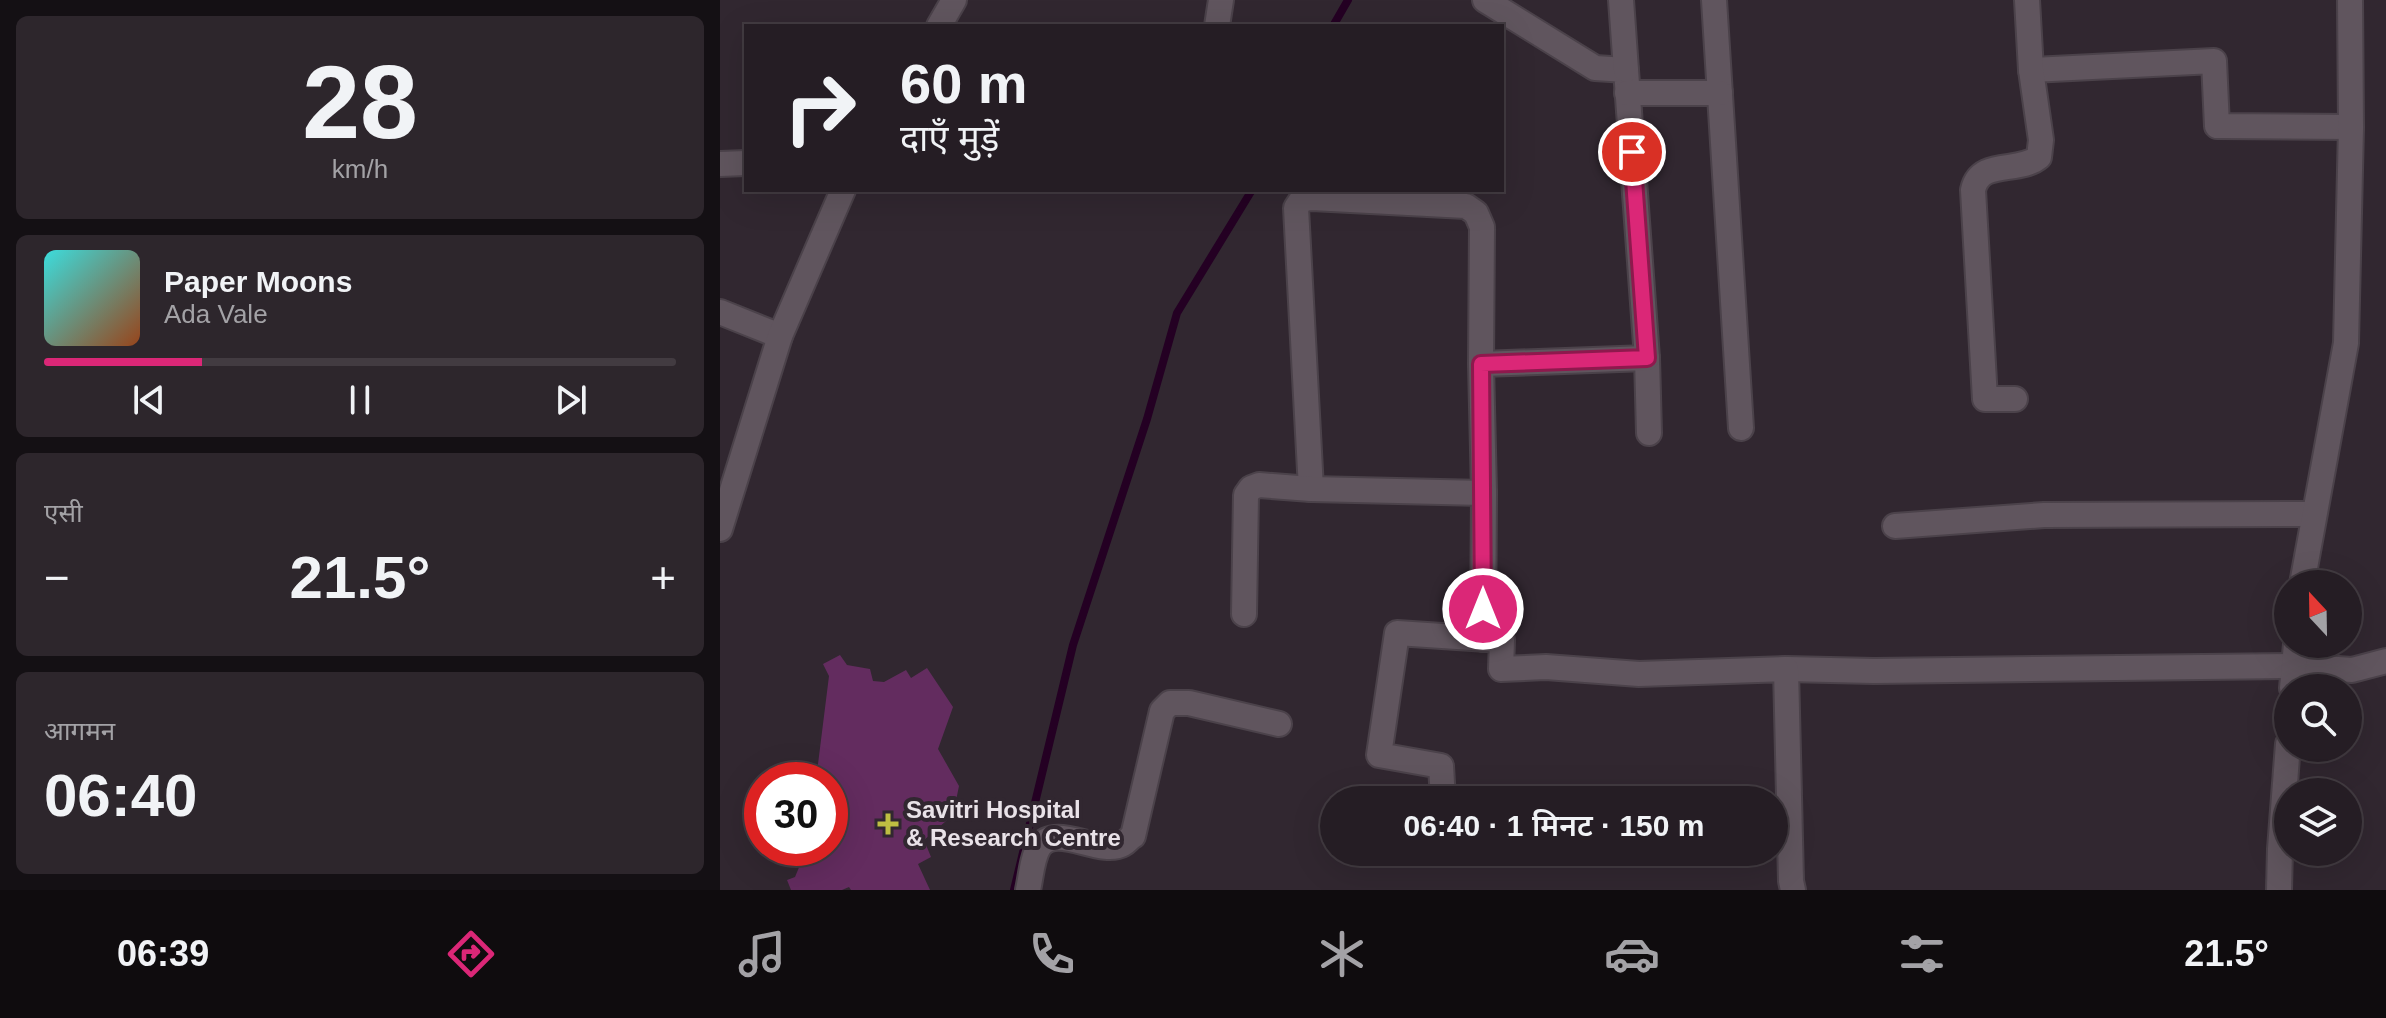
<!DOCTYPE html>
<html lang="hi">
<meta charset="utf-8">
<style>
body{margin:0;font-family:Helvetica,"Noto Sans Devanagari",sans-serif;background:#2d262c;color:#f1f3f6;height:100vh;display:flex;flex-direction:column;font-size:30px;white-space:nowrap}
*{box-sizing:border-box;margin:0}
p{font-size:26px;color:#a3a2a6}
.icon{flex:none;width:44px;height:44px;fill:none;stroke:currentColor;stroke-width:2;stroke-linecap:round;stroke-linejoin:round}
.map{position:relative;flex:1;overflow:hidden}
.drawer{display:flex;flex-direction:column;gap:16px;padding:16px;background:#141014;width:720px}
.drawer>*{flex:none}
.hud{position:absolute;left:24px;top:24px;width:760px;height:168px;border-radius:0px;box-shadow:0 8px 32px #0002,0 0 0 2px #423b41;background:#251d24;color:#f1f3f6;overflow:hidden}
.needle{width:52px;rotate:338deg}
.controls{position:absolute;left:1554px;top:570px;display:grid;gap:16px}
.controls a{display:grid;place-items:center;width:88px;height:88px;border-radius:50%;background:#251d24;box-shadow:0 8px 32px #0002,0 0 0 2px #423b41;font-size:40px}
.speed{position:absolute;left:24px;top:762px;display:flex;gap:16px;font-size:40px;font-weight:700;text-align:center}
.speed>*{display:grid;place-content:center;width:104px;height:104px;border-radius:50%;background:#251d24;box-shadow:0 8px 32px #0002,0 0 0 2px #423b41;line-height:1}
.speed .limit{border:12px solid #d22;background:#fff;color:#111}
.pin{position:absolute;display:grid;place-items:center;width:68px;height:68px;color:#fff;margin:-34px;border:4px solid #fff;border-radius:50%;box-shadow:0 2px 8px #0007}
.me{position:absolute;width:88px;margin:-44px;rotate:0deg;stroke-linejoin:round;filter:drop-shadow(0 0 6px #0008)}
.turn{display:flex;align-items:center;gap:28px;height:168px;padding:0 24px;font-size:36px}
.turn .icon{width:104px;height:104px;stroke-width:2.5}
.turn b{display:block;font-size:56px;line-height:68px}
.big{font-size:60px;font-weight:600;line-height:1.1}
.drawer .widget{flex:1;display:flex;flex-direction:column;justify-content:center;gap:12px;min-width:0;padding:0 28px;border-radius:12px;background:#2d262c}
.drawer .dial{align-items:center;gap:0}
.dial b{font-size:104px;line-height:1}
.song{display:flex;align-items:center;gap:24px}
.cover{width:96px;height:96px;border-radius:12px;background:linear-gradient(135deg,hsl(180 70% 55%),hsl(20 70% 35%))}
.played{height:8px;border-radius:4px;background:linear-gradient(90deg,#db2777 25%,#423b41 25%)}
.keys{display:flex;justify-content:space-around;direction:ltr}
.heat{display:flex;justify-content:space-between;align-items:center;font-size:44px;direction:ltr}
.trip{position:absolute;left:600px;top:786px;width:468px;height:80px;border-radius:40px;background:#251d24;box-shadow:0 8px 32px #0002,0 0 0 2px #423b41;font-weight:600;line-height:80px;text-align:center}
.dock{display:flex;height:128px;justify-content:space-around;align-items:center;background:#0f0c0e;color:#a3a2a6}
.dock .icon{width:56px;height:56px}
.dock .on{color:#db2777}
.dock b{font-size:36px;color:#f1f3f6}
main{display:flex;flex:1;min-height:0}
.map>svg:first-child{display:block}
</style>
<main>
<section class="drawer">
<div class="widget dial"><b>28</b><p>km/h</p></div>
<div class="widget">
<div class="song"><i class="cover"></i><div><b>Paper Moons</b><p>Ada Vale</p></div></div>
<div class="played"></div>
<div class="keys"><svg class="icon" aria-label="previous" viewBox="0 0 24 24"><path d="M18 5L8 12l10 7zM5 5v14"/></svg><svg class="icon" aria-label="pause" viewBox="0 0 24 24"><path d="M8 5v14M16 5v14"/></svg><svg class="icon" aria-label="next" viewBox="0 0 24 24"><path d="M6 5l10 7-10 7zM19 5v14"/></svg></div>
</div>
<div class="widget"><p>एसी</p>
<div class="heat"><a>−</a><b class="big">21.5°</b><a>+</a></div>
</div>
<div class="widget"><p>आगमन</p><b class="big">06:40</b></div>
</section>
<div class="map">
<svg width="1666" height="890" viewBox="0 0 1666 890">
<rect width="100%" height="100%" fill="#312730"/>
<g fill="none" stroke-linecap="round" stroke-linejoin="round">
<g stroke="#240023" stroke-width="8">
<polyline points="613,26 628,0"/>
<polyline points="294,890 353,645 427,419 457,313 532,190"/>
</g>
</g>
<g fill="#632c5f">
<polygon points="120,655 127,665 150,669 153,681 164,682 186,670 191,678 207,668 233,707 218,749 239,786 233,815 204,840 211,857 198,864 210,890 131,890 129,887 122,890 71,890 67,880 75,877 87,848 110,848 110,780 96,780 109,676 103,664"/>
<polygon points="943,852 1041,852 1041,859 944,862"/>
</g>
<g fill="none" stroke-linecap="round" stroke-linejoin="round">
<defs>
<g id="minor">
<polyline points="765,0 875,68 906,70 927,358 929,433"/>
<polyline points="901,0 906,70"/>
<polyline points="994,0 1021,428"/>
<polyline points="219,26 234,0"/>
<polyline points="497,26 501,0"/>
<polyline points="1311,70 1494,61 1497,126 1631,127"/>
<polyline points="907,93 1000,93"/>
<polyline points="0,164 26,163"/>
<polyline points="0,312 60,336"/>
<polyline points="761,364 927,358"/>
<path d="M 1295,399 L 1265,399 L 1253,190 C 1260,158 1299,174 1319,157 L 1321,140 L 1311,70 L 1307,0"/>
<polyline points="591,489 576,208 582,199 592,198 746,206 756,213 762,227 761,364 764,493"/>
<polyline points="1175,526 1324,515 1594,514"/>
<polyline points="0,529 60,336 123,190"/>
<polyline points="1582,584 1626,343 1631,127 1630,0"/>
<polyline points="524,614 526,495 531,488 539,485 591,489 764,493 763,639"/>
<polyline points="1066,669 1154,671 1574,666 1632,670 1666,661"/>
<polyline points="1572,688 1576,644"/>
<polyline points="723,800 721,766 659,755 677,633 782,640 781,669 826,667 919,674 1066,669 1071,881 1073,890"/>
<path d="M 308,890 C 311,877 312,858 319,847 C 336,822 380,857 403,844 C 407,842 409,838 413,836 L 442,711 L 450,703 L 469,703 L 559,724"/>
<polyline points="1559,890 1560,849 1568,744"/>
</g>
</defs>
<use href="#minor" stroke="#4b424a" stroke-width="28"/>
<use href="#minor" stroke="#60555e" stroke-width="24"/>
</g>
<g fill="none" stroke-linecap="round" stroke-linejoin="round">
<defs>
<polyline id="route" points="763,609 761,364 927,358 912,152"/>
</defs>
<use href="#route" stroke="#8e194d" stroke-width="20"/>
<use href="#route" stroke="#db2777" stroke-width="14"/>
</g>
<path fill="#bebf42" stroke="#312730" stroke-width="3" d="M164 812h8v8h8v8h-8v8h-8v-8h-8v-8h8z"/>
<g text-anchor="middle" stroke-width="8" stroke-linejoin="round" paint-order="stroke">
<g font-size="24" font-weight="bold" fill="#e9e2e8" stroke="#312730" text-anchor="start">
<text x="186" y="818">Savitri Hospital<tspan x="186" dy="28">&amp; Research Centre</tspan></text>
</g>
</g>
</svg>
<div class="controls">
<a><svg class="needle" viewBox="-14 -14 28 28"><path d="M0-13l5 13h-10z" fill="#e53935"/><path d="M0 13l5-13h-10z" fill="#a3a2a6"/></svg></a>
<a><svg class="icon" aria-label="search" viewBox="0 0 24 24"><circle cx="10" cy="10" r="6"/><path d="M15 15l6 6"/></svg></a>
<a><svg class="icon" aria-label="layers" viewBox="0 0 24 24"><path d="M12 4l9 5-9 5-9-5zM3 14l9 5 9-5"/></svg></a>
</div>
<div class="speed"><div class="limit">30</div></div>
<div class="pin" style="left:912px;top:152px;background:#d93025"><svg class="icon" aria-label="arrive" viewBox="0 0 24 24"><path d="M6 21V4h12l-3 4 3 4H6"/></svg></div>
<svg class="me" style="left:763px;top:609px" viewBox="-20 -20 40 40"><circle r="17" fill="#db2777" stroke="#fff" stroke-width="3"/><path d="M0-11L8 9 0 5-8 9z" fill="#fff"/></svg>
<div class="trip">06:40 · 1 मिनट · 150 m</div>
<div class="hud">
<div class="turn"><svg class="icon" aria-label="right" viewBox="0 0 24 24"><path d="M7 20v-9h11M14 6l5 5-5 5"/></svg><div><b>60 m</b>दाएँ मुड़ें</div></div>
</div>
</div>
</main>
<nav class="dock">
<b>06:39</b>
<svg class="icon on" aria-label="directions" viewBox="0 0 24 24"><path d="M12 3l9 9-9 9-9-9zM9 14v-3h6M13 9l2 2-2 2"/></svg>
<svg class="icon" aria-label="music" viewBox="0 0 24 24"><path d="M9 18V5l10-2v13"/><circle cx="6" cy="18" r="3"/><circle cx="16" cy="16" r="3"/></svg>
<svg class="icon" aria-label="phone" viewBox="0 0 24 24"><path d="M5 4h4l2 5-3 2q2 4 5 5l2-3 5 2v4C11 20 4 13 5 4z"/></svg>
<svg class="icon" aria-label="climate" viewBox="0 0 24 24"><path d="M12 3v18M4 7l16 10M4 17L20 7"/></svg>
<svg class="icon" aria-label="car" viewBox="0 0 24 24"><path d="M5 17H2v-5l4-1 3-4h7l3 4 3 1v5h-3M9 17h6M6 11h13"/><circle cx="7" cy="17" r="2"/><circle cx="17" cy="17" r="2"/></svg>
<svg class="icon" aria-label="filters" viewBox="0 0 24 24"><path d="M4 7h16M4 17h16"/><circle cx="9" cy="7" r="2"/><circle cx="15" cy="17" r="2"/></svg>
<b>21.5°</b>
</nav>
